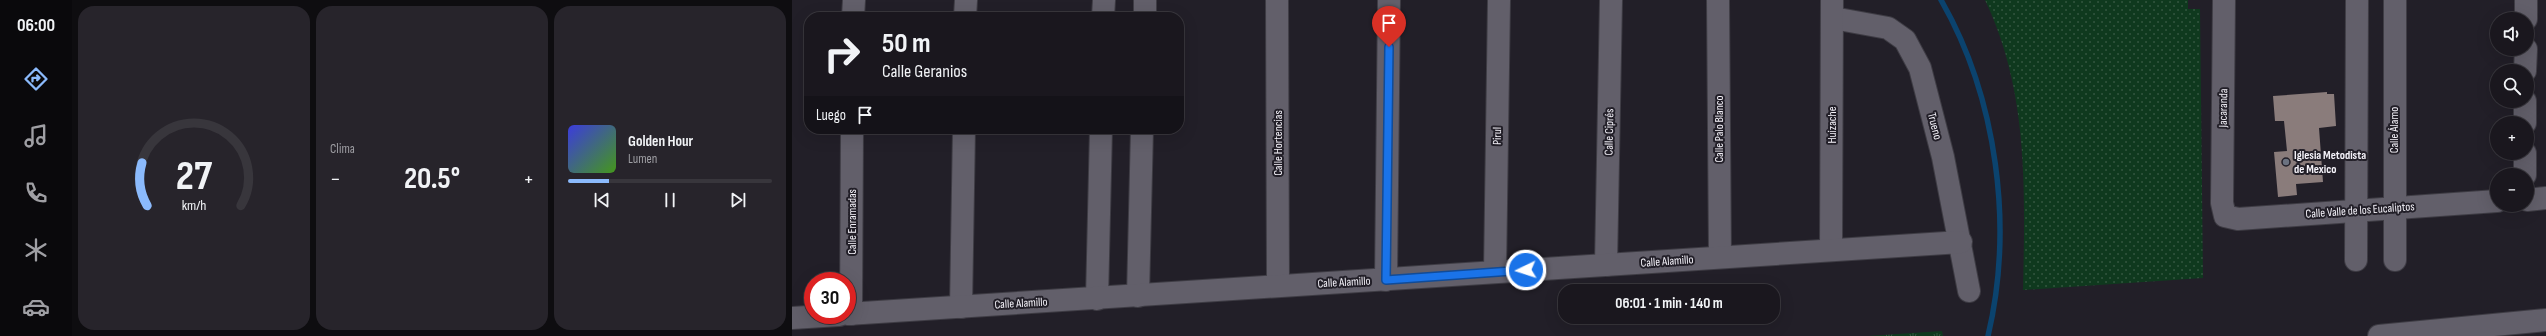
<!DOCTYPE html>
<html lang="es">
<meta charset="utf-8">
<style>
body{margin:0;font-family:"Sofia Sans Condensed",sans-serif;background:#27242b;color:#f1f3f6;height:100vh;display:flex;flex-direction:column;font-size:15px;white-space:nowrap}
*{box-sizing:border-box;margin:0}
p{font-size:13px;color:#9f9fa4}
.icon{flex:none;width:22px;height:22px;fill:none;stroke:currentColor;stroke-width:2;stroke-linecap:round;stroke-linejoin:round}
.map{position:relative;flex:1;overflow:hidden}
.panel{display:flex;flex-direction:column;gap:6px;padding:6px;background:#0e0d10;width:720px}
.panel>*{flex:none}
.guide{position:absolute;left:12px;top:12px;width:380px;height:122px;border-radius:16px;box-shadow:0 4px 16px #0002,0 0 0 1px #38363c;background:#1a171e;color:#f1f3f6;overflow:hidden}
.fabs{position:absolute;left:1698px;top:12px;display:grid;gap:8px}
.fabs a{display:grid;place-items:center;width:44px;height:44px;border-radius:50%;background:#1a171e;box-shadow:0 4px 16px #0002,0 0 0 1px #38363c;font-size:20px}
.speed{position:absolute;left:12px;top:272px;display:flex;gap:8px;font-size:20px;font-weight:700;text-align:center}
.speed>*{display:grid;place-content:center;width:52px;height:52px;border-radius:50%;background:#1a171e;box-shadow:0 4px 16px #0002,0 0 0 1px #38363c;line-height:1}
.speed .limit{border:6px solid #d22;background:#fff;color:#111}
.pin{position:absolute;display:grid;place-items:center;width:34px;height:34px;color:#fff;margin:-41px -17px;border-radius:50% 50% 50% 0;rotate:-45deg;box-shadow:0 0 4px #0007}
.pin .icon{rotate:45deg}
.me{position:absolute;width:44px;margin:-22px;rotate:266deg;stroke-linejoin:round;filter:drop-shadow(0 0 3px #0008)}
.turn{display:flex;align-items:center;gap:14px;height:84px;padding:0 12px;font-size:18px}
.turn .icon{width:52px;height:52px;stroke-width:2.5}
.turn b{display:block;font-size:28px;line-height:34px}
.then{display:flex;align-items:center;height:38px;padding:0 12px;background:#0003;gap:8px;font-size:15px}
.big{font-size:30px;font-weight:700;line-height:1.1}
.panel .widget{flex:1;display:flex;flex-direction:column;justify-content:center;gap:6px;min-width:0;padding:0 14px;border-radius:16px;background:#27242b}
.panel .dial{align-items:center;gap:0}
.dial svg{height:104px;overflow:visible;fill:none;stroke:#38363c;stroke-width:7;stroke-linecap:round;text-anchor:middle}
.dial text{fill:#f1f3f6;stroke:none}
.song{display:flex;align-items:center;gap:12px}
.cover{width:48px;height:48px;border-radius:6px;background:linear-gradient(135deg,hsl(240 70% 55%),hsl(100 70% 35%))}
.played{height:4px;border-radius:2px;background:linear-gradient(90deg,#8bbafc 20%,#38363c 20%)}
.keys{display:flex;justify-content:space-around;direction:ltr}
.heat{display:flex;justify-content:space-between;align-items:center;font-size:22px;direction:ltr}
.panel .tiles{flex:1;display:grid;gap:6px;grid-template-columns:repeat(3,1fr)}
.trip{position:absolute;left:766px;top:284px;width:222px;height:40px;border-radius:16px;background:#1a171e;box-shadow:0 4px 16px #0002,0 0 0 1px #38363c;font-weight:700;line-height:40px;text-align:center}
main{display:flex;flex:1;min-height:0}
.tabs{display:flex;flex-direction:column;width:72px;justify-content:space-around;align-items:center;background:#0a090c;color:#9f9fa4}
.tabs .icon{width:28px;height:28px}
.tabs .current{color:#8bbafc}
.tabs b{font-size:18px;color:#f1f3f6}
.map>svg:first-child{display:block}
</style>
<main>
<nav class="tabs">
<b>06:00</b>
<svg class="icon current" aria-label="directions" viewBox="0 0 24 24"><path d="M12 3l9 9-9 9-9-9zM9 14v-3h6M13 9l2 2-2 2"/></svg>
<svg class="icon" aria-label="music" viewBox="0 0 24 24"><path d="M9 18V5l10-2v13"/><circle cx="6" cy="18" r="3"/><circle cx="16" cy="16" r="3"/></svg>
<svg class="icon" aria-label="phone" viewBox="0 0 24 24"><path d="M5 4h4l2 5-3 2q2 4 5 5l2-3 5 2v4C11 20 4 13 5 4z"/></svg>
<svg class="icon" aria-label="climate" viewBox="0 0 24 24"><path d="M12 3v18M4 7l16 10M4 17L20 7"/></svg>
<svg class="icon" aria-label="car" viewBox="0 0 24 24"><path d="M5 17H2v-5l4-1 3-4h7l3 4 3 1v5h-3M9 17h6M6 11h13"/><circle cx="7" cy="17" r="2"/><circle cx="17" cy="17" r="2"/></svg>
</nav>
<section class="panel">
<div class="tiles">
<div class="widget dial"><svg viewBox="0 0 100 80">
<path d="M14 69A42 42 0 1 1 86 69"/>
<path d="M14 69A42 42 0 0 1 10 36" stroke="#8bbafc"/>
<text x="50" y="56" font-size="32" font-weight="700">27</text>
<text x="50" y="72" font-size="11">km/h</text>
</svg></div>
<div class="widget"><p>Clima</p>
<div class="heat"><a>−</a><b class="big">20.5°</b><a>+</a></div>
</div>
<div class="widget">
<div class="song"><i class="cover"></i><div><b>Golden Hour</b><p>Lumen</p></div></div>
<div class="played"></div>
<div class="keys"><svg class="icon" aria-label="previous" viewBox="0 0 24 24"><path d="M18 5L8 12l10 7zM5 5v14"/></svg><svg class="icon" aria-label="pause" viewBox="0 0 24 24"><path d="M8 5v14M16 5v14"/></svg><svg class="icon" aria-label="next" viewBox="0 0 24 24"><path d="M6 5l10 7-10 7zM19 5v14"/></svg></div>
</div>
</div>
</section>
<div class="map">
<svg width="1754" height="336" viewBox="0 0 1754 336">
<defs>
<pattern id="grass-tufts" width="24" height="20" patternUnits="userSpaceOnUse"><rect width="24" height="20" fill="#0f391e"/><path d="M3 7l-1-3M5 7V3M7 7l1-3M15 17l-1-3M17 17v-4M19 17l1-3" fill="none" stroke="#335640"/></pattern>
<pattern id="park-dots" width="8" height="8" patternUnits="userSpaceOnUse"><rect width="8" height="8" fill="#0f391e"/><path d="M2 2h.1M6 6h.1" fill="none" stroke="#335640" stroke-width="1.8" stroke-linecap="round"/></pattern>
</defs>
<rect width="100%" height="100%" fill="#221f28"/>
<polygon fill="url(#grass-tufts)" points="1150,331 1151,336 1076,336"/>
<path fill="url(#park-dots)" d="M 1193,0 L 1396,0 L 1396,9 L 1408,9 L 1411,278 L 1231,290 C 1233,191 1237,92 1193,0 Z"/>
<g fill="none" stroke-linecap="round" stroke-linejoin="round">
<path stroke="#0b436e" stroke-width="5.5" d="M 1149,0 C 1205,98 1222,226 1196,336"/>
</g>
<polygon fill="#8a7c7b" points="1535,92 1535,94 1542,94 1544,126 1527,128 1531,182 1504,184 1505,195 1486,197 1482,152 1495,151 1492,121 1483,121 1481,96"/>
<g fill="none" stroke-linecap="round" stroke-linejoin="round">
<defs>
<g id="minor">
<polyline points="485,0 486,286"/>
<polyline points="926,0 928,257"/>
<polyline points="1432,0 1430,203 1433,216 1446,219 1705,201"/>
<polyline points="61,17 62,0"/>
<polyline points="173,17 174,0"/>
<polyline points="311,17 312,0"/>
<polyline points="353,17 353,0"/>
<polyline points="1041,18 1096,28 1113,40 1128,68 1151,157 1177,291"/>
<polyline points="1734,19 1734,0"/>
<polyline points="1733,71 1734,49"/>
<polyline points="1733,123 1733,101"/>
<polyline points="1733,175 1733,153"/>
<polyline points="1735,200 1754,198"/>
<polyline points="1039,250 1040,0"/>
<polyline points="1564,260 1565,0"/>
<polyline points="1603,260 1603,0"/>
<polyline points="814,265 819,0"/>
<polyline points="703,272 707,0"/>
<polyline points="594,280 597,0"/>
<polyline points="346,296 350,129"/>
<polyline points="305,299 309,129"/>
<polyline points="169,307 172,129"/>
<polyline points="55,314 1169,242"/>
<polyline points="59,314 60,129"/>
<polyline points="0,318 47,315"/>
<polyline points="1587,336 1754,320"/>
</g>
</defs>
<use href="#minor" stroke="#3e3c44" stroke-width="24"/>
<use href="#minor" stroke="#625f6a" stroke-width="22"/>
</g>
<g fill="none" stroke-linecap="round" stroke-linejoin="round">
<defs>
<polyline id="route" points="597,47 594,280 734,270"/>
</defs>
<use href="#route" stroke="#114b97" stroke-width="10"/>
<use href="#route" stroke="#1a73e8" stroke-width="7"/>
</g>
<circle fill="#6b7280" stroke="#221f28" stroke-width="1.5" cx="1494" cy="162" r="4"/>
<g text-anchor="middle" stroke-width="4" stroke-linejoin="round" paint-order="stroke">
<g font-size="12" fill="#f5f3fa" stroke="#221f28">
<text transform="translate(1431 108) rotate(-89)" y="4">Jacaranda</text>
<text transform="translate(1040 125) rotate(-90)" y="4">Huizache</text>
<text transform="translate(1143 126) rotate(76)" y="4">Trueno</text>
<text transform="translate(927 129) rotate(-90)" y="4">Calle Palo Blanco</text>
<text transform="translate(1602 130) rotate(-90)" y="4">Calle Álamo</text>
<text transform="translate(817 132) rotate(-89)" y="4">Calle Ciprés</text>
<text transform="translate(705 136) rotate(-89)" y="4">Pirul</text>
<text transform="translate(486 143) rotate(-90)" y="4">Calle Hortencias</text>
<text transform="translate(1568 210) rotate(-4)" y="4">Calle Valle de los Eucaliptos</text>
<text transform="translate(60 222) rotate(-90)" y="4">Calle Enramadas</text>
<text transform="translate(875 261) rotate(-4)" y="4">Calle Alamillo</text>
<text transform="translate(552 282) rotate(-3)" y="4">Calle Alamillo</text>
<text transform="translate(229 303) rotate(-3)" y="4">Calle Alamillo</text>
</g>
<g font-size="12" font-weight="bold" fill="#f5f3fa" stroke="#221f28" text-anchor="start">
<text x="1502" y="159">Iglesia Metodista<tspan x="1502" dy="14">de Mexico</tspan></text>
</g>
</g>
</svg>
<div class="fabs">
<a><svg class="icon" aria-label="sound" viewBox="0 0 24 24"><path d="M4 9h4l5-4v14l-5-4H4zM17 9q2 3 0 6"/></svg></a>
<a><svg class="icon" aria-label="search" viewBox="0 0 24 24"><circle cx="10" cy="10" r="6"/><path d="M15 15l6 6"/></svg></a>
<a>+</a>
<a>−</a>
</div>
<div class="speed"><div class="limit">30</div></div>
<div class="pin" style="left:597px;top:47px;background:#d93025"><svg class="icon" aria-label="arrive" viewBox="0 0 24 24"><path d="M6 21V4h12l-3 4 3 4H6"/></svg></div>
<svg class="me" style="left:734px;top:270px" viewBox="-20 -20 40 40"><circle r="17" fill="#1a73e8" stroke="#fff" stroke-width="3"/><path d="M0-11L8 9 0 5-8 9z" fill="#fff"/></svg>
<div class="trip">06:01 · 1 min · 140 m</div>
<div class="guide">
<div class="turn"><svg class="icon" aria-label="right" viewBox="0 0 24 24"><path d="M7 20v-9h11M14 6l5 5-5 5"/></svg><div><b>50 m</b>Calle Geranios</div></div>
<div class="then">Luego<svg class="icon" aria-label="arrive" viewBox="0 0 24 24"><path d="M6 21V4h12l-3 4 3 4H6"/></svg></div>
</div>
</div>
</main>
